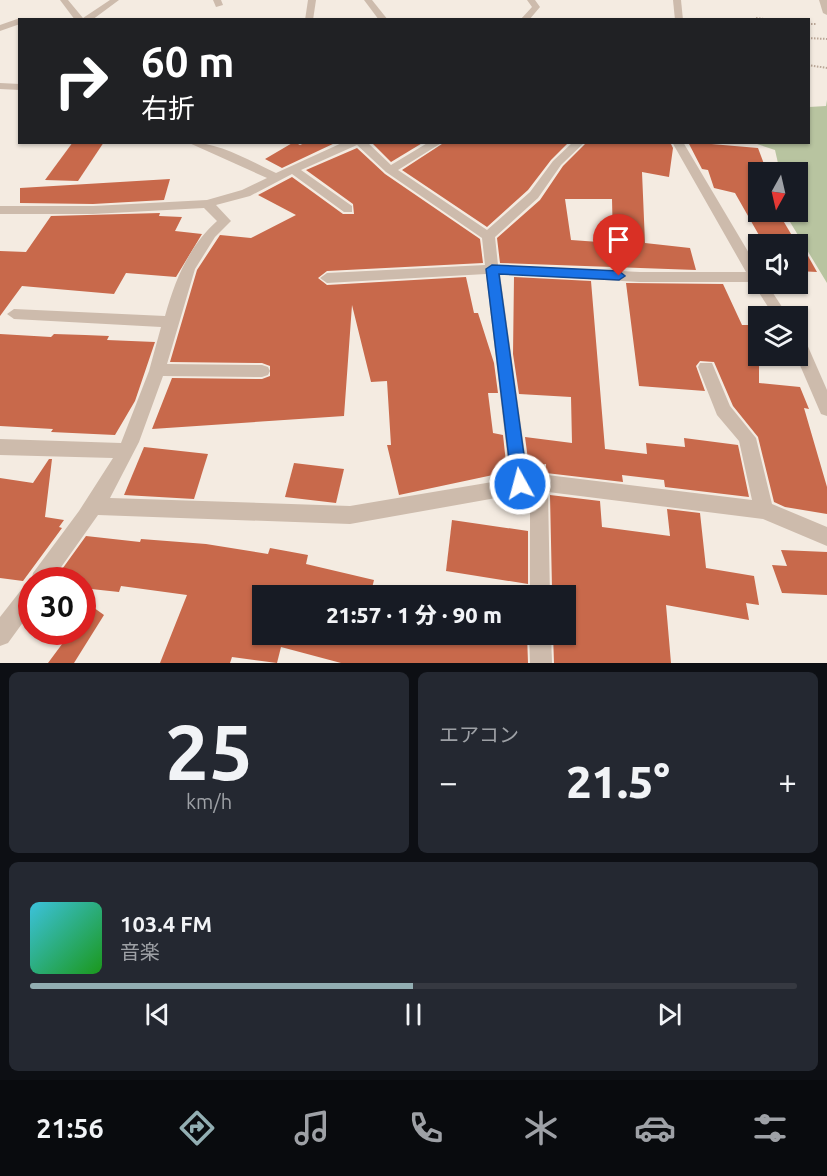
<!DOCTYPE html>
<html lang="ja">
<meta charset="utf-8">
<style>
body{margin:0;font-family:Ubuntu,"Noto Sans JP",sans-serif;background:#242831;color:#f1f3f6;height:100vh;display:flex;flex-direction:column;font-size:22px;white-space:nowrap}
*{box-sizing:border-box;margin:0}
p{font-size:20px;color:#9ea1a6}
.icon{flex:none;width:33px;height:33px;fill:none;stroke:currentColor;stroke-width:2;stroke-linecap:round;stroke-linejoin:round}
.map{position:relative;height:663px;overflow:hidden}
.side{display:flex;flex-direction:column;gap:9px;padding:9px;background:#0d0f14;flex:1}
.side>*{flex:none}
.banner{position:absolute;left:18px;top:18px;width:792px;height:126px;border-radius:0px;box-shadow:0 2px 4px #0004;background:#202124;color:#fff;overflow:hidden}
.needle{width:39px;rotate:188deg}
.fabs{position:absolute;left:748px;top:162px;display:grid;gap:12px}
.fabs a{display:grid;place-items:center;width:60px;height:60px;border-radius:0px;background:#171b24;box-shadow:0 2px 4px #0004;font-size:30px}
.speed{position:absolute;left:18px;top:567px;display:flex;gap:12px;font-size:30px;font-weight:700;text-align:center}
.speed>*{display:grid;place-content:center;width:78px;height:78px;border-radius:50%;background:#171b24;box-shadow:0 2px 4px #0004;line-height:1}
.speed .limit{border:9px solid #d22;background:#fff;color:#111}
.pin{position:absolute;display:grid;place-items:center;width:51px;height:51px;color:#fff;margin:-62px -26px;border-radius:50% 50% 50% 0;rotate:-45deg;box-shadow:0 0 6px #0007}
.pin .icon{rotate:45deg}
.me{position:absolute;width:66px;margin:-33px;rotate:353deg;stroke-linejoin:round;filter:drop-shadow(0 0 4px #0008)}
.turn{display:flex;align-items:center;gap:21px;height:126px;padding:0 24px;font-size:27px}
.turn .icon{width:78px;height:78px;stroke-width:2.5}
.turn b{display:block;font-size:42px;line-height:51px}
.big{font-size:45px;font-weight:800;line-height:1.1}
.side .tile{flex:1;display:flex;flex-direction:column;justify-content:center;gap:9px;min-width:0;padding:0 21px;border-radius:9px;background:#242831}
.side .dial{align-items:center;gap:0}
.dial b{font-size:78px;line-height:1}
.song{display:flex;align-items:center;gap:18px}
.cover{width:72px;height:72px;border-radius:9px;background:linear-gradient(135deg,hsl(190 70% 55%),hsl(120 70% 35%))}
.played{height:6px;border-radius:3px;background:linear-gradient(90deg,#92aeb2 50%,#363941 50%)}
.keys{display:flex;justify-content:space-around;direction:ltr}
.heat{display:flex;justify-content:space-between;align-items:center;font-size:33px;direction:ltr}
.side .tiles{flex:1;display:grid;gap:9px;grid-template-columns:1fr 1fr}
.tile:last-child{grid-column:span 2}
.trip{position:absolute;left:252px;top:585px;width:324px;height:60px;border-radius:0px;background:#171b24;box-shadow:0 2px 4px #0004;font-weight:800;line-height:60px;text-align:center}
.dock{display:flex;height:96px;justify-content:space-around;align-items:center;background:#090b0e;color:#9ea1a6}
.dock .icon{width:42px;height:42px}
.dock .selected{color:#92aeb2}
.dock b{font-size:27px;color:#f1f3f6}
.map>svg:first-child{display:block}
</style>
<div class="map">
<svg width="827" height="663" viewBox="0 0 827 663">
<rect width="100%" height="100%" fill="#f4ebe1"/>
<polygon fill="#b8c4a0" points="827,100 827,283 784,212 798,212 798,172 780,172 775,150 754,143 808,142 809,107 826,106"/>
<g fill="#c8694b" fill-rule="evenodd">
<polygon points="73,142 104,142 78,181 45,180"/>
<polygon points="294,142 300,145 307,142 337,142 282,168 265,159"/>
<polygon points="371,142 424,142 391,162"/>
<polygon points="445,142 569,142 551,160 528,190 487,227 402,170"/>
<path d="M 587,142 L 670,142 L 673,148 L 669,177 L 642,172 L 645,243 L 690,248 L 696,270 L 500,263 L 497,238 L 540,200 L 563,166 ZM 565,199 L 612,199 L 613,243 L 571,240 Z"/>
<polygon points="688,142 758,148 767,172 759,172 759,212 778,212 797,244 764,244 735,193 714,188 708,170 702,169"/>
<polygon points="357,148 385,174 480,239 483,263 327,271 318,278 327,285 466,277 474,313 478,313 494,363 498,393 488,393 493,433 503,435 507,472 399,495 387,445 391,445 387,381 371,382 352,305 344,416 152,429 172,378 262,379 270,376 270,366 262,363 170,362 197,270 220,235 251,238 296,215 258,195 292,177 343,214 354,214 353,204 306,170"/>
<polygon points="170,179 164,200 93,204 20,203 20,188"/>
<polygon points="160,213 159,216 182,217 175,231 202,234 176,277 126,273 114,294 22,286 0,316 0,251 26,252 51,216"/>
<polygon points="798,245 803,247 817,272 798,271"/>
<polygon points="514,277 591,281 605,449 647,454 646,443 685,447 684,438 738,445 749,497 665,487 664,480 622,475 623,482 546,473 546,464 529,467 525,437 572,443 571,397 519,394 513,354"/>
<polygon points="626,283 723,284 742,325 751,325 759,348 759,383 800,387 809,409 804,408 827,487 827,514 785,507 774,502 758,437 733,406 714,362 700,361 696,366 705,391 639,386"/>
<polygon points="0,334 51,337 54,334 85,335 109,336 107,340 155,342 135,401 115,435 51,432 53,429 0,426"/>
<polygon points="144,447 208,454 194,499 124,495"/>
<polygon points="49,459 52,459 45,517 64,520 59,527 62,528 23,581 0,578 0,478 33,483"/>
<polygon points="294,463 344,469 336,503 285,497"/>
<polygon points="550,495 600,501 602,527 670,536 667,509 700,513 706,568 754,576 759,605 746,603 749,620 666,605 671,663 554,663 553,634 566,634 566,596 556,596 557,589 552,588"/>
<polygon points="452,520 528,531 528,584 446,571"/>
<polygon points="86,536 140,542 141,539 206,544 268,554 270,548 308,555 306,564 374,580 370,596 262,596 262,634 527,634 528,663 341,663 281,647 277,663 232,657 230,663 160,663 187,595 121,586 119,592 82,588 82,580 69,580 73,573 60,572"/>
<polygon points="781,550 827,552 827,595 782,593 772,565 787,566"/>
<polygon points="90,605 104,615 74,663 48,663 71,632 82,632 82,615"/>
</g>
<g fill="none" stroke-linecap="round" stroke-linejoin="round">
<g stroke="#b9a596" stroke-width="2" stroke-dasharray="1.5 1.5" stroke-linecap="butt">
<polyline points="756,18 771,20"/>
<polyline points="808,24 817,24"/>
<polyline points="808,38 827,39"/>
<polyline points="808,65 827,68"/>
</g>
<g fill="#cdbbac" fill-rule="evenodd">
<polygon points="60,0 68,0 83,18 110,0 119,0 92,20 75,20"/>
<polygon points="213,0 221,0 223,5 216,7"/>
<polygon points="308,0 316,0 313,20 305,20"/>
<polygon points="364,0 372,0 388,20 379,20"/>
<polygon points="527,0 535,0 540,7 529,20 520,20 532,7"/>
<polygon points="673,0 681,0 683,20 675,20"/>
<polygon points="819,0 827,0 827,15 823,13"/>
<polygon points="20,18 23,20 20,20 20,24 0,31 0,25"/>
<polygon points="0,83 20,84 20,90 0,89"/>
<path d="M 187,142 C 219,142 248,160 276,173 L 344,142 L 367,142 L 391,165 L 429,142 L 443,142 L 398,170 L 487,230 L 530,192 L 553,161 L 573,142 L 585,142 L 561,165 L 538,198 L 495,237 L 498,265 L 640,272 L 746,272 L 672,142 L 683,142 L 759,270 L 759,284 L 767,284 L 788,316 L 774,316 L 752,282 L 640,282 L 500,274 L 528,476 L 539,474 L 752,500 L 739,441 L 717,415 L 698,367 L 700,363 L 712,363 L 730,406 L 756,438 L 772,504 L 827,527 L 827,546 L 763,519 L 548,492 L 550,596 L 530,596 L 530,492 L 350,524 L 98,515 L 52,580 L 32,580 L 32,610 L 8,643 L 0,646 L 0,617 L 25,585 L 31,582 L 33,573 L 79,511 L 113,458 L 0,455 L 0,439 L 121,443 L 149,371 L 161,327 L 14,319 L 7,314 L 14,309 L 165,316 C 175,280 189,246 217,221 L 204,208 L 93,214 L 0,214 L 0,206 L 93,206 L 207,200 L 242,190 L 267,178 ZM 357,145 L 386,172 L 482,238 L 485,265 L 327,273 L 320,278 L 327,283 L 486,274 L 510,479 L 350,506 L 110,498 L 139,442 L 163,376 L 262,377 L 268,375 L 270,371 L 268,367 L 262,365 L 167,364 L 195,269 L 215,237 L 231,221 L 216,205 L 250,196 L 292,174 L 344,212 L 352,212 L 352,206 L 301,170 Z"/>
<polygon points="798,336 803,338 806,342 827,390 827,416 821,414 796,356 798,356"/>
<polygon points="529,634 551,634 552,663 530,663"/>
</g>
</g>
<polygon fill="#1a73e8" stroke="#114b97" stroke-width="1.5" points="492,265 619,271 625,276 619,280 499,274 528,484 526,490 520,492 514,490 512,484 486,269"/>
</svg>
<div class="fabs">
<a><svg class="needle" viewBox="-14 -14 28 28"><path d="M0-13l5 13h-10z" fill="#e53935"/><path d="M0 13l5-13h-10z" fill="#9ea1a6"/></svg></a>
<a><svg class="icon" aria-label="sound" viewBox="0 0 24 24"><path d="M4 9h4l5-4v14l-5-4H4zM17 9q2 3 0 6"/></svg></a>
<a><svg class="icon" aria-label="layers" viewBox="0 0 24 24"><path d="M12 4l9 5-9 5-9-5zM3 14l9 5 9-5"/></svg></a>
</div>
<div class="speed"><div class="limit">30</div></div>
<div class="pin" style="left:619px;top:276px;background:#d93025"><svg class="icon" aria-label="arrive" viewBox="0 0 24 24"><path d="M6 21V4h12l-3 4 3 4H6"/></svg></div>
<svg class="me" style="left:520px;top:484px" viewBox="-20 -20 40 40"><circle r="17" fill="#1a73e8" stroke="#fff" stroke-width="3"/><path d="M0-11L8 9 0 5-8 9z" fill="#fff"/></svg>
<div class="trip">21:57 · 1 分 · 90 m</div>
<div class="banner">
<div class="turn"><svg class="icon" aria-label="right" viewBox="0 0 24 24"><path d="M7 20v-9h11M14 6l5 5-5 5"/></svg><div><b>60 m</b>右折</div></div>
</div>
</div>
<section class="side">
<div class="tiles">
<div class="tile dial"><b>25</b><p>km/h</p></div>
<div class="tile"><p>エアコン</p>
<div class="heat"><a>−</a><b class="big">21.5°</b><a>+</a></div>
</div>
<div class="tile">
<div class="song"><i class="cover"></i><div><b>103.4 FM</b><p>音楽</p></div></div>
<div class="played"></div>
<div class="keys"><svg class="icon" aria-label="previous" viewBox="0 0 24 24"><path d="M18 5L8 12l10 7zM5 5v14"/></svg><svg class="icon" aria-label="pause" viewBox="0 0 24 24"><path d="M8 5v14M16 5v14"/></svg><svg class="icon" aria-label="next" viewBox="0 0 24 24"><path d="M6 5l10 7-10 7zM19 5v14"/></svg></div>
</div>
</div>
</section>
<nav class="dock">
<b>21:56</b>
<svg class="icon selected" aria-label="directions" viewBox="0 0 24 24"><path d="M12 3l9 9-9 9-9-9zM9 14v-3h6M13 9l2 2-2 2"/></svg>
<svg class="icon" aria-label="music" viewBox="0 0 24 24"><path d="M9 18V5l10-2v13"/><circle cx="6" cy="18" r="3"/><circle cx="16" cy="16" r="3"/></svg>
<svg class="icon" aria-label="phone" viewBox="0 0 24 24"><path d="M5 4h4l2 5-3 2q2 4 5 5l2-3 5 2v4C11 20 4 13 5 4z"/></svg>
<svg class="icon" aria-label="climate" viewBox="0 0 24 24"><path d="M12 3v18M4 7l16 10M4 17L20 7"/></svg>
<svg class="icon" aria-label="car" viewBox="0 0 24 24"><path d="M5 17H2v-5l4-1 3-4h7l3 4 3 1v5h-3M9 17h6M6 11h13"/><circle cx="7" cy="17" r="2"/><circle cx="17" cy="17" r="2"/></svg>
<svg class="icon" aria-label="filters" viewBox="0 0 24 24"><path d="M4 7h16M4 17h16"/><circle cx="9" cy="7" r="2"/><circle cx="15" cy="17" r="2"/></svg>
</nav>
